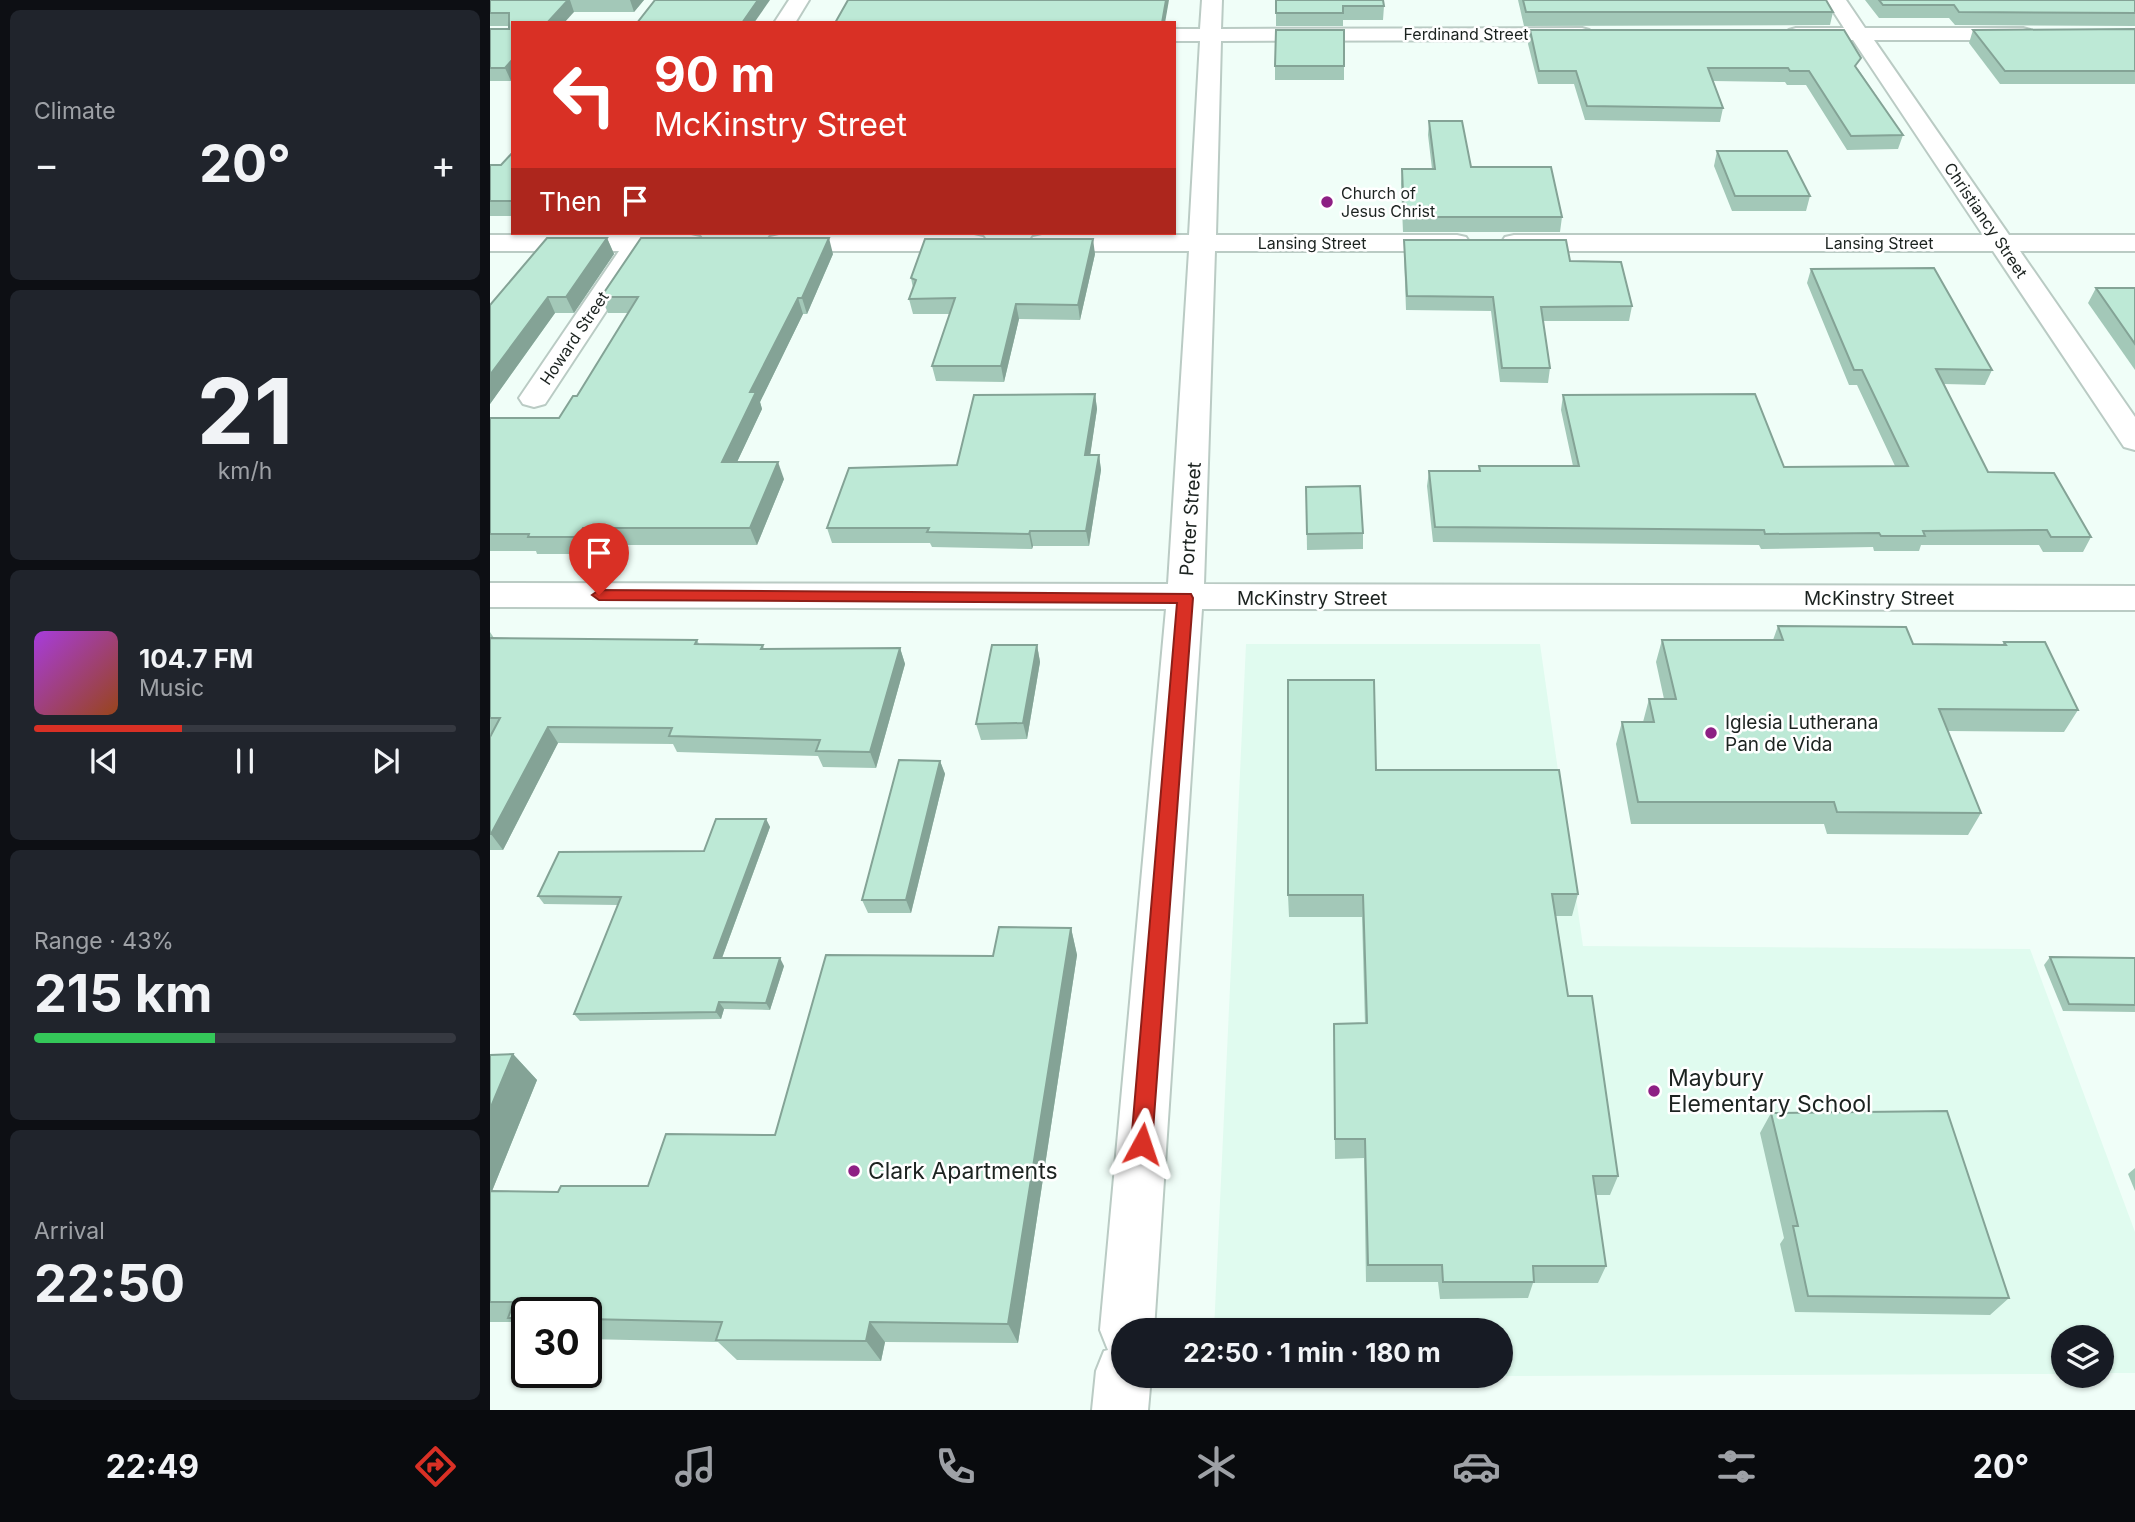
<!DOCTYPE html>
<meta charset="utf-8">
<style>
body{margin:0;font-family:Inter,sans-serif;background:#20242c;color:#f1f3f6;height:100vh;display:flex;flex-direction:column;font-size:26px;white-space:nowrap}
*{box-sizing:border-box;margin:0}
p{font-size:23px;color:#9ea1a6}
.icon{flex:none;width:38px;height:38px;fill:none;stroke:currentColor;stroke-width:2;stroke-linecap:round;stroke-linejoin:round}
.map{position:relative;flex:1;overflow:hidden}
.side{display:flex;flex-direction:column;gap:10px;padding:10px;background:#0d0f14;width:490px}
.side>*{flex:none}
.guide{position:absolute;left:21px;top:21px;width:665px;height:214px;border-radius:0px;box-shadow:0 2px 5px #0004;background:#d93025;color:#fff;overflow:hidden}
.controls{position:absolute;left:1561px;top:1325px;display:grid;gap:14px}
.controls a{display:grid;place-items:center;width:63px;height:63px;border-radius:50%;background:#171b24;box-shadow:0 2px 5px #0004;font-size:35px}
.speed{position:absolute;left:21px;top:1297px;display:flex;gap:14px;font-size:35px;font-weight:700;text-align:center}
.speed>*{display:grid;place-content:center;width:91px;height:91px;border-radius:50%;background:#171b24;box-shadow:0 2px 5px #0004;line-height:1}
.speed .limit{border:4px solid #111;border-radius:10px;background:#fff;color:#111}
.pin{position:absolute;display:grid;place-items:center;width:60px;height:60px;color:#fff;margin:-72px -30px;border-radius:50% 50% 50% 0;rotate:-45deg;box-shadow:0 0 7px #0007}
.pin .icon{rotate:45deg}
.me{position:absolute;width:77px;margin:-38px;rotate:5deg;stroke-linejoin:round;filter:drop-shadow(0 0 5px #0008)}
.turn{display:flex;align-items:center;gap:24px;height:147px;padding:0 28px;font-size:32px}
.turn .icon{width:91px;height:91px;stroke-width:2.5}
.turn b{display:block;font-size:49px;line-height:60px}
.then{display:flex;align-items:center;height:66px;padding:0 28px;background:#0003;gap:14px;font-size:26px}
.big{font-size:52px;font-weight:700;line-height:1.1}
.side .tile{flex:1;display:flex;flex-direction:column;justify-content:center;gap:10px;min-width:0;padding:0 24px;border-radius:10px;background:#20242c}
.side .dial{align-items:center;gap:0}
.dial b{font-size:91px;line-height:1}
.song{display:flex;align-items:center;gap:21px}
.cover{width:84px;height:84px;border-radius:10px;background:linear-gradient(135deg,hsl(280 70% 55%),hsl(20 70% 35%))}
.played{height:7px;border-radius:4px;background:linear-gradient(90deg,#d93025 35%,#363941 35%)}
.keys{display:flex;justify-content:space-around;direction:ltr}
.heat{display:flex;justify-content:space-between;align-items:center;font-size:38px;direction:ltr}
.charge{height:10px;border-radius:5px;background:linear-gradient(90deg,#34c759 43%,#363941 0)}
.trip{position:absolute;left:621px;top:1318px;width:402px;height:70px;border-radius:35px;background:#171b24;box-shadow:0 2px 5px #0004;font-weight:700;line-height:70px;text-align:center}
.tabs{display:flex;height:112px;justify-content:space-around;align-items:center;background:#090b0e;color:#9ea1a6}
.tabs .icon{width:49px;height:49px}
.tabs .on{color:#d93025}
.tabs b{font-size:32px;color:#f1f3f6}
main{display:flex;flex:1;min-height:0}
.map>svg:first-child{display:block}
</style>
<main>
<section class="side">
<div class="tile"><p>Climate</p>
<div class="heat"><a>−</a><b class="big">20°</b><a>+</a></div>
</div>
<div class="tile dial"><b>21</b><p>km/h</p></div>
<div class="tile">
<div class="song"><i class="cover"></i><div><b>104.7 FM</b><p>Music</p></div></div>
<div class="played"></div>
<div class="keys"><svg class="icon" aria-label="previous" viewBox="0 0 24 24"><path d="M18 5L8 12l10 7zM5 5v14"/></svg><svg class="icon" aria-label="pause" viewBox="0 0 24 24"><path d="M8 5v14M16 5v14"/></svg><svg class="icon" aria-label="next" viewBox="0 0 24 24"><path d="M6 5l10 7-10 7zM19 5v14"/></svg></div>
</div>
<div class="tile"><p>Range · 43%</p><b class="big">215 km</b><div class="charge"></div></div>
<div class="tile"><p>Arrival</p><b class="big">22:50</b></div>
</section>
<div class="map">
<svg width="1645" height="1410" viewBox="0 0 1645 1410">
<rect width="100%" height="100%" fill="#f0fef8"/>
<polygon fill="#e0fbef" points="756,644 1050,644 1093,946 1540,949 1645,1232 1645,1373 1612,1373 1612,1337 1573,1337 1573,1374 721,1377 1012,1376 1012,1330 724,1330"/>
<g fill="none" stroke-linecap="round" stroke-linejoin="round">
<defs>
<g id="minor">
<polygon points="299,0 319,0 305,23 284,23"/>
<polygon points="712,0 732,0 731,29 1092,28 1099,30 1103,34 1099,38 1092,40 731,41 726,235 967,235 976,237 980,243 976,249 967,251 725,251 714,584 1645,586 1645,610 712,609 664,1330 634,1330 634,1376 661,1376 658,1410 602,1410 606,1371 614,1351 618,1350 610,1330 676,609 0,607 0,583 678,584 699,251 552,251 543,249 539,243 543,237 552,235 699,235 710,41 684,41 684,29 710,29"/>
<polygon points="1336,0 1356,0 1375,28 1533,28 1540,30 1544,34 1540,38 1533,40 1384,40 1519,235 1645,235 1645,251 1530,251 1645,417 1645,450 1634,447 1503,251 1024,251 1015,249 1011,243 1015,237 1024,235 1493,235 1363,40 1306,40 1299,38 1295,34 1299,30 1306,28 1354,28"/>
<polygon points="0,235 201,235 210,237 214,243 210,249 151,251 153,255 59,398 55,404 44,407 33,404 29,398 129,251 0,251"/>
<polygon points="289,235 484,235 493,237 497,243 493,249 484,251 289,251 280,249 276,243 280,237"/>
</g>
</defs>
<use href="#minor" stroke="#bacbc4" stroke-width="4"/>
<use href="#minor" fill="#fff" fill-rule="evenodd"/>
</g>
<g fill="#a3c8b8">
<polygon points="0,0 154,0 144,12 84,12 23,23 23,79 21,81 0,81 0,29 19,29 19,26 0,26"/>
<polygon points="786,0 894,6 893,20 853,20 853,26 786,26"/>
<polygon points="1028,0 1336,0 1343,12 1340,25 1034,26"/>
<polygon points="1375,0 1645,0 1645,26 1465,25 1459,18 1389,18"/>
<polygon points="1645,29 1645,84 1510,84 1479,43 1483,30"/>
<polygon points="1040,30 1368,69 1413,135 1408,149 1357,150 1316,85 1297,85 1295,82 1223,81 1233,108 1230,122 1095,120 1084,84 1048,84 1038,44"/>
<rect x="785" y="66" width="69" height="14"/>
<polygon points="939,121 981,167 1072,217 1070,232 913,232 911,184 912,169 942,169 938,135"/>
<polygon points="1227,151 1320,196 1316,211 1242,211 1224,166"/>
<polygon points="23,152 23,216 0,216 0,165 11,165"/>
<polygon points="117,238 124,254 84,313 65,313 0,404 0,305"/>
<polygon points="914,240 1080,261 1142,306 1139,321 1053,321 1060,368 1058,383 1010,382 1001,311 916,310 914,254"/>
<polygon points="343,254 317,314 313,314 270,402 272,409 247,462 294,479 267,545 102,545 98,554 47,554 46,551 0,551 0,418 69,418 87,396 138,313 118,313 111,297"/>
<polygon points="605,254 590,320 529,319 514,382 446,381 442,366 460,314 423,314 419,299 423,288 421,278"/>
<polygon points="1321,269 1502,370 1495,385 1454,384 1498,472 1601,537 1593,552 1553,552 1549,545 1431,545 1429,551 1384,551 1383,547 1271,549 1269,545 943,542 937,486 939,471 989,471 989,466 1083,466 1071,410 1073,395 1294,467 1405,466 1367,385 1359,385 1317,283"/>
<polygon points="1606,288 1645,288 1645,370 1598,303"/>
<polygon points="605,394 607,409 600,455 609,455 611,470 599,546 543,546 542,549 442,547 440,543 342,543 337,528 467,465"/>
<polygon points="816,487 873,533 873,549 817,550"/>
<polygon points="1288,626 1423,644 1512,645 1514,642 1588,710 1574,732 1458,731 1491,813 1478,835 1337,834 1334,824 1141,824 1126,744 1132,722 1153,722 1159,699 1174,699 1166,662 1172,640 1283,640"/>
<polygon points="0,632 4,638 207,640 209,644 273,645 274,649 410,648 415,664 386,768 333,767 328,756 187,752 183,744 68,743 13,850 0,850 0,737 1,734 0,734"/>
<polygon points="547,645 550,662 537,739 491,740 486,724"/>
<polygon points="450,761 455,774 421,913 378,913 372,900"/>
<polygon points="886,770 1088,894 1082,916 1066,916 1078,996 1128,1176 1120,1195 1106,1195 1116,1266 1108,1283 1043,1283 1038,1298 950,1299 948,1282 876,1282 874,1158 845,1159 844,1024 875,1024 872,917 799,917 798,895"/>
<polygon points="276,819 280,827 232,958 294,966 280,1010 234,1009 231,1019 90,1021 84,1014 128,905 54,904 48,896 214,851"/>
<polygon points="581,928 587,955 528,1343 395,1342 391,1361 247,1360 228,1342 96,1339 96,1312 37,1312 37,1332 24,1322 0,1322 0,1055 23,1054 47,1080 2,1191 68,1192 158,1186 285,1135 503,956"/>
<polygon points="1560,957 1645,958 1645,1012 1573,1011 1554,965"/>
<polygon points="1281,1113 1519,1298 1500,1315 1305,1312 1290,1244 1294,1238 1270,1133"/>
<polygon points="1645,1168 1645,1191 1638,1174"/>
</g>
<g fill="#84a396">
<polygon points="78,0 80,0 84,12 74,23 57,23"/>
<polygon points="140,0 154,0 144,12"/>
<polygon points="268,0 280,0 264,23 252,23"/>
<polygon points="676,0 679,0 675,23 672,23"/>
<polygon points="23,59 23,79 21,81 15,68"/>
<polygon points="117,238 124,254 84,313 76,297"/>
<polygon points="339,238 343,254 317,314 312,298"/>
<polygon points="603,239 605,254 590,320 588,305"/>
<polygon points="58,297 65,313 0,404 0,375"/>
<polygon points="308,298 313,314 270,402 272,409 239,479 232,462 260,392"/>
<polygon points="526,304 529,319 514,382 511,366"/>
<polygon points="605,394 607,409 598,470 595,455"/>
<polygon points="609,455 611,470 599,546 596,531"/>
<polygon points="288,462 294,479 267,545 260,528"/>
<polygon points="93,528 102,545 98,554 89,537"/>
<polygon points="540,531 543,546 542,549 539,534"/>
<polygon points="547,645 550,662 537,739 533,723"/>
<polygon points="410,648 415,664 386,768 380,752"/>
<polygon points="58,727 68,743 13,850 1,834"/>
<polygon points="450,761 455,774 421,913 416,900"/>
<polygon points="276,819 280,827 229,966 224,958"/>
<polygon points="581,928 587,955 528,1343 518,1324"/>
<polygon points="290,958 294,966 280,1010 276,1003"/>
<polygon points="229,1002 234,1009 231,1019 226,1012"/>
<polygon points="23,1054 47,1080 0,1196 0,1109"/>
<polygon points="380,1322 395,1342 391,1361 376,1341"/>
</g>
<g fill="#bde9d6" stroke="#84a396" stroke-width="2">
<polygon points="0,0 78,0 57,23 23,23 23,59 15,68 0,68 0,29 19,29 19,13 0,13"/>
<polygon points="165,0 268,0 252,23 147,23"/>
<polygon points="358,0 676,0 672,23 345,23"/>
<polygon points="786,0 893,0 894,6 853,6 853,13 786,13"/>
<polygon points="1033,0 1336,0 1343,12 1036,12"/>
<polygon points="1389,0 1645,0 1645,13 1469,12 1464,5 1393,5"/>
<polygon points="1645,29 1645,71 1515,71 1483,30"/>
<polygon points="786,30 854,30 854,66 785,66"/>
<polygon points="1040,30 1354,30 1371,58 1365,66 1413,135 1361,136 1319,71 1300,71 1298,68 1218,68 1233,108 1097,106 1086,71 1049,71"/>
<polygon points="939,121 972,121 981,167 1061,167 1072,217 914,217 912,169 945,169"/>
<polygon points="1227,151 1297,151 1320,196 1245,196"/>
<polygon points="23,152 23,201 0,201 0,165 11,165"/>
<polygon points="57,238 117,238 76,297 58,297 0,375 0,305"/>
<polygon points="151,238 339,238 312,298 308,298 260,392 266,392 232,462 288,462 260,528 93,528 89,537 38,537 39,534 0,534 0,418 69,418 83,396 87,396 148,297 111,297"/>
<polygon points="435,239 603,239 588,305 526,304 511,366 442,366 465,298 419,299 426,280 421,278"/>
<polygon points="914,240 1076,240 1080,261 1131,262 1142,306 1051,307 1060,368 1012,368 1003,297 917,296"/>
<polygon points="1444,268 1502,370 1446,369 1498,472 1564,473 1601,537 1561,537 1557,530 1433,531 1435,536 1391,536 1389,533 1275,534 1274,530 945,527 939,471 990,471 989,466 1089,466 1073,395 1265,394 1294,467 1418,466 1372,370 1364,370 1321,269"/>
<polygon points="1606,288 1645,288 1645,344"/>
<polygon points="605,394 595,455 609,455 596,531 540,531 539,534 437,532 439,528 337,528 359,468 467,465 484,395"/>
<polygon points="870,486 873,533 817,534 816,487"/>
<polygon points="1288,626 1416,627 1423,644 1516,645 1514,642 1555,642 1588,710 1449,709 1491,813 1347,812 1344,802 1148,802 1132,722 1164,722 1159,699 1186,699 1172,640 1293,640"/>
<polygon points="0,638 207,640 205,644 273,645 271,649 410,648 380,752 326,751 330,740 179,736 182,728 58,727 1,834 0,834 0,737 10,718 0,718"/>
<polygon points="502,645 547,645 533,723 486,724"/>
<polygon points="798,680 884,680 886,770 1069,770 1088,894 1062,894 1078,996 1102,996 1128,1176 1103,1176 1116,1266 1043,1266 1044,1282 953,1282 952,1265 878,1265 875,1139 845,1139 844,1024 877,1023 873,895 798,895"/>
<polygon points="409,760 450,761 416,900 372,900"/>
<polygon points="226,819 276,819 224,958 290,958 276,1003 229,1002 226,1012 84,1014 131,897 48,896 69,852 214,851"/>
<polygon points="509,927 581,928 518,1324 380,1322 376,1341 226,1340 232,1322 96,1319 96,1312 37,1312 37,1318 18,1318 24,1302 0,1302 0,1191 68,1192 71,1186 158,1186 176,1134 285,1135 336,955 503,956"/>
<polygon points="1560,957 1645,958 1645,1005 1579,1004"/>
<polygon points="23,1054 0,1109 0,1055"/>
<polygon points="1457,1111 1519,1298 1318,1296 1303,1226 1308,1226 1281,1113"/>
</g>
<polygon fill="#d93025" stroke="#8d1f18" stroke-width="2" points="109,590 701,594 703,598 662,1144 659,1151 652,1154 644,1151 641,1144 687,603 109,600 102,595"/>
<g fill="#8d2084" stroke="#fff" stroke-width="2.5">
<circle cx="837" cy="202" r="7"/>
<circle cx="1221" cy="733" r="7"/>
<circle cx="1164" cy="1091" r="7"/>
<circle cx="364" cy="1171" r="7"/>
</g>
<g text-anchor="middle" stroke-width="5" stroke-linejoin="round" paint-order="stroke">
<g font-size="16" fill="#1c2320" stroke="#fff">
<text x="976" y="40">Ferdinand Street</text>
<text transform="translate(1496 220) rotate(56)" y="6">Christiancy Street</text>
<text x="822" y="249">Lansing Street</text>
<text x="1389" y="249">Lansing Street</text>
<text transform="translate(84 338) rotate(-56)" y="6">Howard Street</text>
</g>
<g font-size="16" fill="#1c2320" stroke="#fff" text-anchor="start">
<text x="851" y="199">Church of<tspan x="851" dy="18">Jesus Christ</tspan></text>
</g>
<g font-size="19" fill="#1c2320" stroke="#fff">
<text transform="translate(700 519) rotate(-86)" y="7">Porter Street</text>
<text x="822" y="605">McKinstry Street</text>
<text x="1389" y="605">McKinstry Street</text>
</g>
<g font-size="19" fill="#1c2320" stroke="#fff" text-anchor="start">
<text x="1235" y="729">Iglesia Lutherana<tspan x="1235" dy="22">Pan de Vida</tspan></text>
</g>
<g font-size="23" fill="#1c2320" stroke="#fff" text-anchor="start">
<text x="1178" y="1086">Maybury<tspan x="1178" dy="26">Elementary School</tspan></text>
<text x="378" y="1179">Clark Apartments</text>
</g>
</g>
</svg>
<div class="controls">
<a><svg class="icon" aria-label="layers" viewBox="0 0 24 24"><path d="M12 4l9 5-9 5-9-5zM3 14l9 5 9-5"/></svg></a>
</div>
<div class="speed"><div class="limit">30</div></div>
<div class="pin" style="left:109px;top:595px;background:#d93025"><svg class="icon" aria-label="arrive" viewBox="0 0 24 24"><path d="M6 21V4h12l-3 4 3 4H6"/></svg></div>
<svg class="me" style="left:652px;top:1144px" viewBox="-20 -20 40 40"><path d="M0-17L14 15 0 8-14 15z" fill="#d93025" stroke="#fff" stroke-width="4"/></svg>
<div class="trip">22:50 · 1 min · 180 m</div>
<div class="guide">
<div class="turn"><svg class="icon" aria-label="left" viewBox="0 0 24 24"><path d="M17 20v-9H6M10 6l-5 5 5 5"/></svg><div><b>90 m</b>McKinstry Street</div></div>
<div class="then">Then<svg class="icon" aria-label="arrive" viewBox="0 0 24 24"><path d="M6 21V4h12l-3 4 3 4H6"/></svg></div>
</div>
</div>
</main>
<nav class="tabs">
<b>22:49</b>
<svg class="icon on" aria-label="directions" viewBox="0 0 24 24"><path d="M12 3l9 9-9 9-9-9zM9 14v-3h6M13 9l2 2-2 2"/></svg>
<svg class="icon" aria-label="music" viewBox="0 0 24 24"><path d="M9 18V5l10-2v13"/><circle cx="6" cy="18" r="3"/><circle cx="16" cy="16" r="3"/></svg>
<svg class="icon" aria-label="phone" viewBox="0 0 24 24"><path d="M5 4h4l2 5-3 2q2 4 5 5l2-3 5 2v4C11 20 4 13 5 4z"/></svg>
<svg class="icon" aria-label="climate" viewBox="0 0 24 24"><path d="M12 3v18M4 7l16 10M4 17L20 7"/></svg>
<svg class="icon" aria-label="car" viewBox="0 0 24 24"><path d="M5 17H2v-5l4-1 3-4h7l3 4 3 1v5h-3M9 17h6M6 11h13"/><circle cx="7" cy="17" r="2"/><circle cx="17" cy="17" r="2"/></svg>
<svg class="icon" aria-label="filters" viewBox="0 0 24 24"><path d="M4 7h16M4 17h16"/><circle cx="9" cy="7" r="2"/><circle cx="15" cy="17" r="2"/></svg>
<b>20°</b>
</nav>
